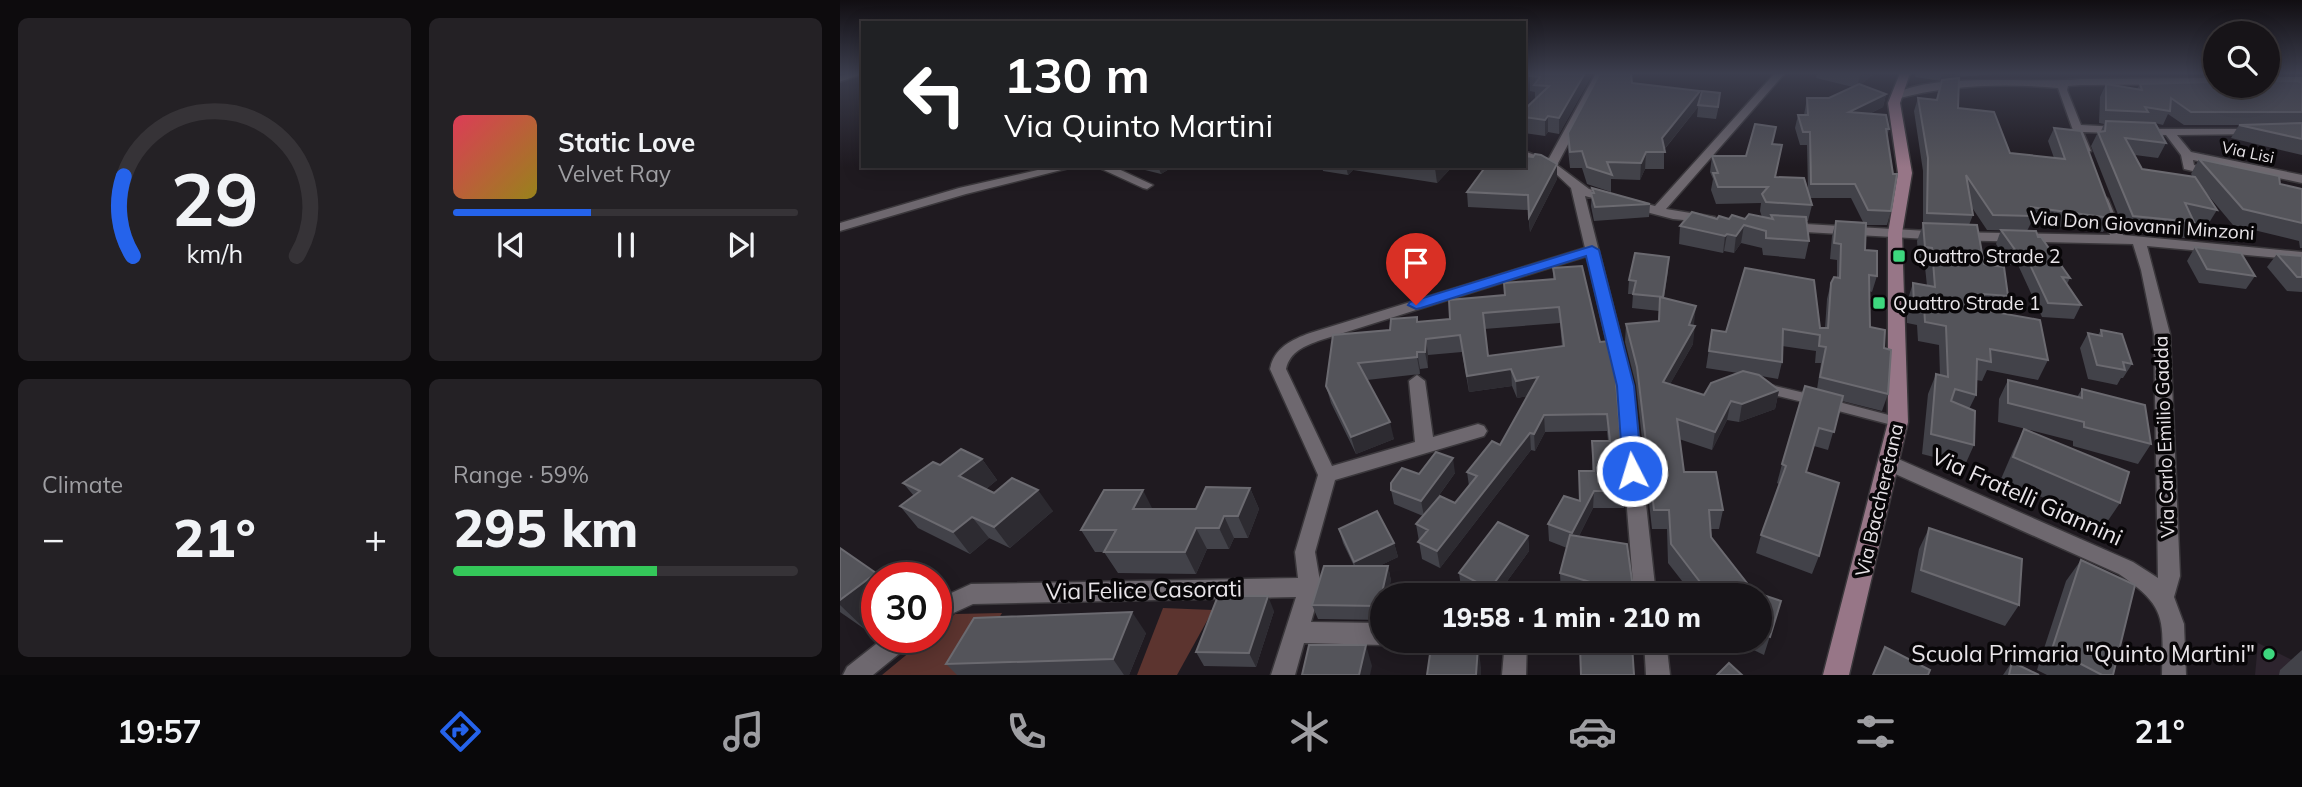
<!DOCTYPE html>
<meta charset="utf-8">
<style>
body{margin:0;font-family:Mulish,sans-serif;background:#242125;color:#f1f3f6;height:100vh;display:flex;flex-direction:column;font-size:26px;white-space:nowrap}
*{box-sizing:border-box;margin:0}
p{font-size:23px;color:#9e9ea2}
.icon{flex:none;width:38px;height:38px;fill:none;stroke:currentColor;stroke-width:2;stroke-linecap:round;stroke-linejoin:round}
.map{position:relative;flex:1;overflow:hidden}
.side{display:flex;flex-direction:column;gap:18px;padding:18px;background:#0d0b0d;width:840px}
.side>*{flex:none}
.hud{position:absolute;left:21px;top:21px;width:665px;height:147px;border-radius:0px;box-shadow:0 4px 18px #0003,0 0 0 2px #363337;background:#202124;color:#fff;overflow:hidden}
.fabs{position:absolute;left:1363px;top:21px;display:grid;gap:14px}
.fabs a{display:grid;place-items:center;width:77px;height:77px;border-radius:50%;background:#171418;box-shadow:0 4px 18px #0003,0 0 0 2px #363337;font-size:35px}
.speed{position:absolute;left:21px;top:562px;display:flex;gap:14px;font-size:35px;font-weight:700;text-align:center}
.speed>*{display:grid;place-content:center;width:91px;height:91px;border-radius:50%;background:#171418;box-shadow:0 4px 18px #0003,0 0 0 2px #363337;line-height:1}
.speed .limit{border:10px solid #d22;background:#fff;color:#111}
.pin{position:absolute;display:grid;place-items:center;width:60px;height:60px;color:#fff;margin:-72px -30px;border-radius:50% 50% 50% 0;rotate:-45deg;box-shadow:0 0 7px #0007}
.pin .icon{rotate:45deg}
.me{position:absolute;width:77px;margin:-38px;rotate:355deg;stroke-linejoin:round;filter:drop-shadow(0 0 5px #0008)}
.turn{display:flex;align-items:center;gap:24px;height:147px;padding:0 28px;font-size:32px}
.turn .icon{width:91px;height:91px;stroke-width:2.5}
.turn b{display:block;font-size:49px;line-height:60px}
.big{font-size:52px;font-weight:800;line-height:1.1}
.side .card{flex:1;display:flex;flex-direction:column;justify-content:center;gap:10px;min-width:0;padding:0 24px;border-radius:10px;background:#242125}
.side .dial{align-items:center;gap:0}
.dial svg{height:182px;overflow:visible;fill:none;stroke:#363337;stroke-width:7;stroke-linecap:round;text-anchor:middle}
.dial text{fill:#f1f3f6;stroke:none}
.song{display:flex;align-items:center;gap:21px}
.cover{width:84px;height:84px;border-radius:10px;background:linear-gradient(135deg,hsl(350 70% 55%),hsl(50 70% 35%))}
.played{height:7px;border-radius:4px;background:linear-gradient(90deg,#2563eb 40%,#363337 40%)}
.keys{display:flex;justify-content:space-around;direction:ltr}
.heat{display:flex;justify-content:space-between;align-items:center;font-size:38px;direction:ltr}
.charge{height:10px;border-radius:5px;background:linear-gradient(90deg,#34c759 59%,#363337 0)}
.side .tiles{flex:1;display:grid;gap:18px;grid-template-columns:repeat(2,1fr)}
.trip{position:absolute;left:530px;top:583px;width:402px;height:70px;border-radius:35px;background:#171418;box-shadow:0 4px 18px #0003,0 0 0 2px #363337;font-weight:800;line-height:70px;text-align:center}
.tab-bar{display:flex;height:112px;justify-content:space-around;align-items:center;background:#09080a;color:#9e9ea2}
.tab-bar .icon{width:49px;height:49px}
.tab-bar .on{color:#2563eb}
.tab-bar b{font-size:32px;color:#f1f3f6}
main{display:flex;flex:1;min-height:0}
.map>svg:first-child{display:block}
</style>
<main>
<section class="side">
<div class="tiles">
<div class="card dial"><svg viewBox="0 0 100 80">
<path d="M14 69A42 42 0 1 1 86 69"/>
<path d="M14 69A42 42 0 0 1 10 34" stroke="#2563eb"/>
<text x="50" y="56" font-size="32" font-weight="700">29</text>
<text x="50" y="72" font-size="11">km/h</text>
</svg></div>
<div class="card">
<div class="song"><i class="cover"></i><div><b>Static Love</b><p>Velvet Ray</p></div></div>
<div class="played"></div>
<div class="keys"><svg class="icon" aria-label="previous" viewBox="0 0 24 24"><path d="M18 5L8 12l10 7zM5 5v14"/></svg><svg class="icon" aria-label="pause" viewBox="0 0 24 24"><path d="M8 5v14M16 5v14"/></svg><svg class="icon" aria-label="next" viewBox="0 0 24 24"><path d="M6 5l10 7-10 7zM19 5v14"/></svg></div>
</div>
<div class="card"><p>Climate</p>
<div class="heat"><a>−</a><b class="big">21°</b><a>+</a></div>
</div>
<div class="card"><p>Range · 59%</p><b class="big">295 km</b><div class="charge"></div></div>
</div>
</section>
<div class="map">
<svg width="1462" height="675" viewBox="0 0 1462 675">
<rect width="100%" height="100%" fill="#1f1a20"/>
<polygon fill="#2d242e" points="1418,643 1462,665 1462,675 1415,675"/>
<g fill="#5c342f">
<polygon points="323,608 373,610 337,675 297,675"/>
<polygon points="162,613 126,675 42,675 88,637 96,637 96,630 115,614"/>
</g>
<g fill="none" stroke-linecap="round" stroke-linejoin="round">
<defs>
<polyline id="lane-far1" points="0,79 18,73"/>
<g id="lane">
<polyline points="928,389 970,399"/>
<polyline points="993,405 1058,422"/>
</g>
<g id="street">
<path d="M 756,73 L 766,73 L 717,165 L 749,189 L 815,206 L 935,73 L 945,73 L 826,209 L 875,217 L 875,223 L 833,219 L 745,196 L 793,386 L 816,595 L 794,595 L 777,386 L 747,256 L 481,340 C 465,346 450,351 446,369 L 492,466 L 575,442 L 569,381 L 577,375 L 585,381 L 593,437 L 638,424 L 644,426 L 647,431 L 644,436 L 495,480 L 475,552 L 481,587 L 471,622 L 542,623 L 542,640 L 550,641 L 542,645 L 464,643 L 455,675 L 431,675 L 456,597 L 133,604 L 96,621 L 96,600 L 131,584 L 458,578 L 455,552 L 478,475 L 430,369 C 434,348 451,340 470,333 L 745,248 L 731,188 L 715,173 L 684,158 L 684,151 L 708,160 Z"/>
<rect x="1428" y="77" width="34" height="6"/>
<path d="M 1376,78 L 1376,84 L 1241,85 L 1228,86 L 1227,90 L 1241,125 L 1315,129 L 1421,129 L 1421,133 L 1417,134 L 1337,135 L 1351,152 L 1462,175 L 1462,183 L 1353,160 L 1354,165 L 1380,172 L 1374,176 L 1344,169 L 1341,155 L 1326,135 L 1243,132 L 1251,151 L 1241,153 L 1218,88 C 1164,83 1108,85 1056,99 L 1051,96 C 1088,71 1195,84 1241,79 Z"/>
<polygon points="215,166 237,166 126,194 0,231 0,223 119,188"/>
<polygon points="255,166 272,166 313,185 307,189 303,188"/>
<path d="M 1262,195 L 1268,199 L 1283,235 L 1462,252 L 1462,260 L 1307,246 L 1330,334 L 1340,576 L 1334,597 L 1344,624 L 1346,675 L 1322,675 C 1323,620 1328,607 1279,574 L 1042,468 L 1040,463 L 1042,458 L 1049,456 L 1056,458 L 1293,562 L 1318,578 L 1314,334 L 1301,270 L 1293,244 L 1105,240 L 948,231 L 941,227 L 948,223 L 1105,232 L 1270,235 L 1256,199 Z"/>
<polygon points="45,637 74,637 71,644 33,675 3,675 7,667"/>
<polygon points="665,640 687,640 686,675 662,675"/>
<polygon points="804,640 826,640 830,675 806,675"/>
</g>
<polygon id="secondary" points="1060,73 1070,73 1060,103 1072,173 1062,233 1068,422 1009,675 983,675 1048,422 1048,233 1058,173 1048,103"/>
</defs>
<use href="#lane-far1" stroke="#3a373b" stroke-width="8"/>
<use href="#lane" stroke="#3a373b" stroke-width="12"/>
<use href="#street" stroke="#3a373b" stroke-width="3"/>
<use href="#secondary" stroke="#3a373b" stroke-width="3"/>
<use href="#lane-far1" stroke="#6e686f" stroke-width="5"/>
<use href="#lane" stroke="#6e686f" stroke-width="9"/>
<use href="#street" fill="#6e686f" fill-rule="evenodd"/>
<use href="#secondary" fill="#977687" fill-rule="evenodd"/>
</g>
<g fill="#424249" fill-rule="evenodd">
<polygon points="753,73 719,134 708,132 705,136 684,133 684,110 695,100 695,92 690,91 690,76"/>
<polygon points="977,73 1042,73 1034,74 1020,85 1046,94 1043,107 1029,114 1049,129 1047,137 1051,211 1047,225 1026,225 1025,250 1037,276 1032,292 1029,291 1030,327 1044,348 1048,394 1042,411 1002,401 988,450 974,446 966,472 979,556 972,574 916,553 921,535 939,484 937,483 942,464 977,389 981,363 975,363 976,351 942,346 942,362 938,379 921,376 939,390 935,409 899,422 887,420 872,450 839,439 844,472 883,510 879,529 871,529 871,537 914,592 941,601 924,655 893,640 920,640 920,595 853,595 828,563 827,529 812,529 796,385 785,342 786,324 818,322 819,311 792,308 793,294 788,294 789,280 828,271 824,298 853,326 853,344 830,384 864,395 898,373 866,368 872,330 886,332 985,328 987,299 991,283 997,277 997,260 990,259 992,236 996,221 1023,222 1011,198 970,198 972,205 968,221 966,221 969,241 965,259 923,255 922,248 901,243 894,253 884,251 883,253 839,244 840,226 877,219 905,219 922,217 920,211 921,203 876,204 871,190 873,179 870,172 872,156 906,156 933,144 935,177 968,190 967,145 960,145 955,128 958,115 964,115 967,98 989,98 1013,87 976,78"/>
<polygon points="1076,73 1173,73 1115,77 1106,80 1118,108 1170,153 1214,158 1208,141 1214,128 1272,214 1263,232 1191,223 1187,231 1147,230 1131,206 1133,215 1129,225 1144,264 1168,296 1160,313 1208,360 1198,380 1147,370 1142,381 1136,380 1136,395 1129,409 1134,445 1125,465 1082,454 1088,394 1096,374 1100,375 1099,345 1078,341 1077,325 1067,323 1067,302 1073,283 1087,286 1085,267 1079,266 1077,241 1083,225 1083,171 1074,111 1078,98 1096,100 1101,81 1075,77"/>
<polygon points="792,83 859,104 879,105 876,119 857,117 858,107 824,150 824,169 805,169 800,180 771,179 771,192 747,184 742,168 730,168 728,150 728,133"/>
<polygon points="1462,83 1462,155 1391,138 1399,125 1344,125 1328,114 1323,125 1315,123 1326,143 1318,158 1295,155 1302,169 1353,177 1351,174 1359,159 1440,184 1462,189 1462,248 1460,248 1459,241 1393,225 1362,188 1377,210 1367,226 1354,223 1345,238 1285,232 1251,146 1258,132 1261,131 1264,124 1259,123 1260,97 1266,84 1297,89 1300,84"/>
<polygon points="717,164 717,179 690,232 688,210 628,207 627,192"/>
<polygon points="289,166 334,166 321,174"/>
<polygon points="482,166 613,166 597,183 513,170 508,175 483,171"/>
<polygon points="752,188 810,204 809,217 754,221 751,206"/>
<polygon points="1161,230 1198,237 1230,278 1227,284 1241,305 1234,319 1202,317 1178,265 1170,265 1156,244"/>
<polygon points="1355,247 1415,276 1406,289 1359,283 1347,261"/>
<polygon points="1437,254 1462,256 1462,292 1447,291 1427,267"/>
<path d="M 742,266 L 785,491 L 784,508 L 753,508 L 739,536 L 794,595 L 721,595 L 720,573 L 727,548 L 709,541 L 708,524 L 739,501 L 739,471 L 752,471 L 752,441 L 768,441 L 767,431 L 705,432 L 695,451 L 691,450 L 600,568 L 582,559 L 576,524 L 583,516 L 554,504 L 551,490 L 579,474 L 615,473 L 590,508 L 615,503 L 629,486 L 627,472 L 660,445 L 688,396 L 677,398 L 672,386 L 629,392 L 622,352 L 588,355 L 588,368 L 580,369 L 580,374 L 527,380 L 554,439 L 516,454 L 491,403 L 486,386 L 550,330 L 578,322 L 610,319 L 665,295 L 664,283 L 713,279 L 713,268 ZM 720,323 L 722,347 L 648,356 L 644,329 Z"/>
<polygon points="1261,330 1292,364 1283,378 1281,378 1277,385 1248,379 1240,348 1248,333 1258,335"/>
<polygon points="1168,380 1237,397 1242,389 1311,444 1298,464 1233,446 1233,441 1158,422 1159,399"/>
<polygon points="1184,429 1280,503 1265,525 1161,479 1173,451"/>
<polygon points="142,459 157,480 146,489 154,493 213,511 170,548 149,538 130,554 78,528 60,506 74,496 63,483 100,465"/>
<polygon points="410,488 419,509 408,538 394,538 389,549 367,549 356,574 278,573 264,552 255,552 241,530 313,509 356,509"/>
<polygon points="1089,528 1179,605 1165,626 1071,592 1079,549"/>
<polygon points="499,529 554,543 558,557 539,566 548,566 551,581 542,595 542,620 478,619 472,605 514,566 503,543"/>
<polygon points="688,536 689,551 657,595 636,595 621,587 619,573"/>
<polygon points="0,548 37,578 37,621 26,630 0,612"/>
<polygon points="1241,560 1273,675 1207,675 1197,670 1226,581"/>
<polygon points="434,611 416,667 364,666 356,652"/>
<polygon points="306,633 289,675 117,675 106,664"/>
<polygon points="1462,650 1462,675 1439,675 1440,670"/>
<polygon points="1172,662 1199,675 1163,675"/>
</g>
<g fill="#2d2b31">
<polygon points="745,73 753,73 719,134 719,118"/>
<polygon points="1023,73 1042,73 1034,74 1017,88 1020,75"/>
<polygon points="1102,73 1117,73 1115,77 1100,81"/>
<polygon points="860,91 858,107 822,152 822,138"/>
<polygon points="1046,94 1043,107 1006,125 1009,112"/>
<polygon points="708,116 708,132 705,136 705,120"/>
<polygon points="806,152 805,169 800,180 801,163"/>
<polygon points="717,164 717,179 690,232 689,217"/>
<polygon points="318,166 334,166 321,174"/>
<polygon points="506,166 513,166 513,170 508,175"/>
<polygon points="597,166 613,166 597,183 595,168"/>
<polygon points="904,225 901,243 894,253 896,236"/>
<polygon points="887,234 884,251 883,253 885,236"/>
<polygon points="856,306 854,324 850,335 855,326 853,344 821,400 823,382 849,325"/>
<polygon points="586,339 588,355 588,368 585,352"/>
<polygon points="577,352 580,369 580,374 577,357"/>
<polygon points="671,369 672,386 629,392 627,376"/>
<polygon points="698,377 699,394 677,398 676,381"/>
<polygon points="939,390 935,409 899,422 902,404"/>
<polygon points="891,401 887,420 872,450 875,432"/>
<polygon points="704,415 705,432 695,451 694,434"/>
<polygon points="550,422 554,439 516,454 511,437"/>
<polygon points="690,433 691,450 600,568 597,551"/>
<polygon points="613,458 615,473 584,516 581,501"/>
<polygon points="142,459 157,480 135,498 119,476"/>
<polygon points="410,488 419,509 408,538 398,516"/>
<polygon points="198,490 213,511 170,548 154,527"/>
<polygon points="303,490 314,512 293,509"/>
<polygon points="754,491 753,508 732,550 732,533"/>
<polygon points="384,516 394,538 389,549 379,528"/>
<polygon points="132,517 149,538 130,554 113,532"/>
<polygon points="356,528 367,549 356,574 345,552"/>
<polygon points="688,536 689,551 657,595 651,595 650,589"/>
<polygon points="554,543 558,557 519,576 514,562"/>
<polygon points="548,566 551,581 548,595 542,595 542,619 539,606"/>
<polygon points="36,573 40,578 37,578 37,621 26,630 0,605 0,600"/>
<polygon points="428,596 434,611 416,667 409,653"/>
<polygon points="292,612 306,633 289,675 284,675 273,659"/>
<polygon points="526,645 532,666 530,675 519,675"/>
<polygon points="638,646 641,667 641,675 636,675"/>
</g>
<g fill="#54545a" stroke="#6b6a70" stroke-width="2" fill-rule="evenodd">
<polygon points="692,73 745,73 719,118 708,116 705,120 684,117 684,110 709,86 694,85 700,77 690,76"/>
<polygon points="760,73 791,73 792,83 860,91 822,138 825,152 806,152 801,163 767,162 772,175 747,167 742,151 730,152 728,133"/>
<polygon points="1119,78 1118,108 1154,112 1170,153 1225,159 1214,128 1241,131 1272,214 1270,214 1271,218 1191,207 1193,216 1153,215 1126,175 1133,215 1087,213 1088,158 1078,98 1097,100 1102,80"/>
<polygon points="1428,81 1458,81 1462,83 1462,112 1351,112 1331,98 1330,111 1305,107 1308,112 1266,110 1266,84 1302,90 1300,84 1376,82 1376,86 1428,86"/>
<polygon points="1019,84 1046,94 1009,112 1046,115 1049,129 1046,129 1053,174 1057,174 1051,211 1028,210 1015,184 971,184 970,132 963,132 958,115 968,115 967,98 989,98"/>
<polygon points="862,91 880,93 878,107 858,105"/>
<polygon points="1266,121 1315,123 1326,143 1285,138 1302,169 1355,177 1377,210 1345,203 1354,222 1293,216 1258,132 1265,131"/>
<polygon points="1462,123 1462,139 1399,125"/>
<polygon points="915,124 936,127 932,144 942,145 935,177 964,178 972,205 926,202 922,194 928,187 878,187 873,173 878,173 872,156 906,156"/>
<polygon points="695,154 701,155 717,164 689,217 688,195 627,192 646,166 684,166 684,156 693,157"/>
<polygon points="1359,159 1439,176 1440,184 1462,189 1462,223 1403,209"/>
<polygon points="752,188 810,204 755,207 751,193 754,193"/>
<polygon points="852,212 877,219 879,216 889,219 892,215 905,219 909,214 933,219 931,215 966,217 969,241 926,238 926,231 904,225 896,236 887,234 885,236 840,226"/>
<polygon points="996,221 1026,223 1025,250 1037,251 1037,276 1029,275 1030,327 1045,330 1044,348 1051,350 1048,394 980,377 986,347 979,346 980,335 943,329 942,362 869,351 872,330 886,332 905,268 974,280 980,328 988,328 991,283 994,277 1000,278 1001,244 994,243"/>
<polygon points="1083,223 1137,225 1144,264 1164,267 1168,296 1144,294 1143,310 1200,320 1208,360 1150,349 1151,362 1137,359 1136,395 1115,389 1111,401 1135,411 1134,445 1091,434 1096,374 1108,377 1106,326 1085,322 1084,306 1074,304 1073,283 1095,287 1092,248 1085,247"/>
<polygon points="1161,230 1196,231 1198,237 1201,237 1230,278 1222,277 1241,305 1208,303 1184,252 1176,251"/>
<polygon points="1355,247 1401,253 1415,276 1367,269"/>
<polygon points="795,253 829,257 823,297 793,294 796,281 789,280"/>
<polygon points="1437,254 1462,256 1462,277 1457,277"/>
<path d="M 742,266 L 760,342 L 769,341 L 775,370 L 785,491 L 754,491 L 732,533 L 708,524 L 724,496 L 740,501 L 739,471 L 754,471 L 752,441 L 770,441 L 767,414 L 704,415 L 694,434 L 690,433 L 597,551 L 578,542 L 588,530 L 576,524 L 600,496 L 615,503 L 637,476 L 627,472 L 652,441 L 660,445 L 698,377 L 676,381 L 671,369 L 627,376 L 620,335 L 586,339 L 585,352 L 577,352 L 577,357 L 518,363 L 550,422 L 511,437 L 486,386 L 493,335 L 550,330 L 551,319 L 577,317 L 577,322 L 610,319 L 609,300 L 665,295 L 664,283 L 715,279 L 713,268 ZM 719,307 L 724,346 L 648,356 L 643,313 Z"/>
<polygon points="820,297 856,306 849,325 855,326 823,382 864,395 871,383 903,371 919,375 939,390 902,404 891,401 875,432 837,419 844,472 876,472 883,510 869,510 871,537 914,592 941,601 930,637 920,633 920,595 870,595 831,544 829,510 814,510 797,367 786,324 819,321"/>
<polygon points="1261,330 1282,334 1292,364 1283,362 1285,370 1257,365 1248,333 1262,336"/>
<polygon points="1168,380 1242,398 1242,389 1305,405 1311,444 1244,427 1244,422 1168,403"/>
<polygon points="965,386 1003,396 994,432 979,428 966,472 999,483 979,556 921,535 946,466 942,464"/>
<polygon points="1184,429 1289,472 1280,503 1173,457"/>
<polygon points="121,449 142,459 119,476 154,493 172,478 198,490 154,527 132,517 113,532 60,506 80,491 63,483 93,462 100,465"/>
<polygon points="596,452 613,458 581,501 551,490 551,483 562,468 579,474"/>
<polygon points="366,487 410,488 398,516 384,516 379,528 356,528 345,552 264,552 276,530 241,530 264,490 303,490 293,509 356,509"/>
<polygon points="537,511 554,543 514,562 499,529"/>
<polygon points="658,522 688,536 650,589 619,573"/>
<polygon points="1089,528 1182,559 1179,605 1081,570"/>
<polygon points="730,535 787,544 794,595 720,573"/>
<polygon points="0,548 36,573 0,600"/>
<polygon points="1241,560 1295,585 1273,675 1262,675 1212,649"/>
<polygon points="484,566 548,566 539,606 472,605"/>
<polygon points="378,596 428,596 409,653 356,652"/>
<polygon points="292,612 273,659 106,664 134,618"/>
<polygon points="469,645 526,645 519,675 462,675"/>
<polygon points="792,645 794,675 741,675 740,647"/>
<polygon points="638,646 636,675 587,675 591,647"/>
<polygon points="1045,647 1090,670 1088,675 1033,675"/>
<polygon points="1172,662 1199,675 1169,675"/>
<polygon points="889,663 902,675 877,675"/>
</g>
<linearGradient id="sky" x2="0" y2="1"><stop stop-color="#110e12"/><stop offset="0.44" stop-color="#3c3e4e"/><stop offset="1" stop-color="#3c3e4e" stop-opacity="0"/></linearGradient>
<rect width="1462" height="167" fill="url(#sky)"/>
<polygon fill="#2563eb" stroke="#184099" stroke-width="2" points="752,246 759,250 794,386 802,471 799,477 792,479 786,477 783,471 777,386 746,256 581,308 576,309 568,305 570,302"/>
<g fill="#3dd77e" stroke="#080608" stroke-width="2.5">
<rect x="1052" y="249" width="14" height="14" rx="3.5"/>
<rect x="1032" y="296" width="14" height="14" rx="3.5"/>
<circle cx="1429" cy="654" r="7"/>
</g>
<g text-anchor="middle" stroke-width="7" stroke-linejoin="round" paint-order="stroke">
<g font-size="16" fill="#e8e4e8" stroke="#080608">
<text transform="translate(1408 152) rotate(12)" y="6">Via Lisi</text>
</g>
<g font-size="19" fill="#e8e4e8" stroke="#080608">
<text transform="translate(1302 225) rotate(4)" y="7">Via Don Giovanni Minzoni</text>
<text transform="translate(1324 437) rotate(-92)" y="7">Via Carlo Emilio Gadda</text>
<text transform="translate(1039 500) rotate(-77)" y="7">Via Baccheretana</text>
</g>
<g font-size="19" fill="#e8e4e8" stroke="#080608" text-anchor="start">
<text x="1073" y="263">Quattro Strade 2</text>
<text x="1053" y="310">Quattro Strade 1</text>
</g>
<g font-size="23" fill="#e8e4e8" stroke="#080608">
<text transform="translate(1187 497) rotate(24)" y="8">Via Fratelli Giannini</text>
<text transform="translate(304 590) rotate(-1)" y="8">Via Felice Casorati</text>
</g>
<g font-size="23" fill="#e8e4e8" stroke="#080608" text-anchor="end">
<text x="1415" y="662">Scuola Primaria "Quinto Martini"</text>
</g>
</g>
</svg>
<div class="fabs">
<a><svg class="icon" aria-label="search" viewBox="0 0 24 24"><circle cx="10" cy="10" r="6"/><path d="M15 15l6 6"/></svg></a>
</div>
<div class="speed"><div class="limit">30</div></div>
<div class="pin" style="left:576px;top:305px;background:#d93025"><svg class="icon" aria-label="arrive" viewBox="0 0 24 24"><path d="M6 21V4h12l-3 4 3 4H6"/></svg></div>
<svg class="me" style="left:792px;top:471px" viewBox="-20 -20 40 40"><circle r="17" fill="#2563eb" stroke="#fff" stroke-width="3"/><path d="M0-11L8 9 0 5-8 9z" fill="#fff"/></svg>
<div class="trip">19:58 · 1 min · 210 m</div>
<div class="hud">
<div class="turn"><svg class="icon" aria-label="left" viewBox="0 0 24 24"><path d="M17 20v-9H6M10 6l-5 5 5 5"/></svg><div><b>130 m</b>Via Quinto Martini</div></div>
</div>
</div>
</main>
<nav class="tab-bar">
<b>19:57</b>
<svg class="icon on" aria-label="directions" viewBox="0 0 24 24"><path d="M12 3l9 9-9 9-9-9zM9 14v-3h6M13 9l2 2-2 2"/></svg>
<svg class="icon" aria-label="music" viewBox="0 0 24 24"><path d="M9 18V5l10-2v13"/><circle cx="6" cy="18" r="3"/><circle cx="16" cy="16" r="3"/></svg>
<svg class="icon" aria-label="phone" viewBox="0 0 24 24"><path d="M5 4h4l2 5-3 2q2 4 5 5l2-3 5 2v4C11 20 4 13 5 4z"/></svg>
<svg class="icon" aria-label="climate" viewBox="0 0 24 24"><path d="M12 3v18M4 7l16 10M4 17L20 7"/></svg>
<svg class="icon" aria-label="car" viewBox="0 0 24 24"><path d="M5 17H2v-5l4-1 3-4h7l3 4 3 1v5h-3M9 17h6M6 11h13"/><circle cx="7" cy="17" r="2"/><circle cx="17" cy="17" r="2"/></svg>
<svg class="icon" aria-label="filters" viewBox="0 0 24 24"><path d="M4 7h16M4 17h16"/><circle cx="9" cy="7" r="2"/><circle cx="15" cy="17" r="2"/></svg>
<b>21°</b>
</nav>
